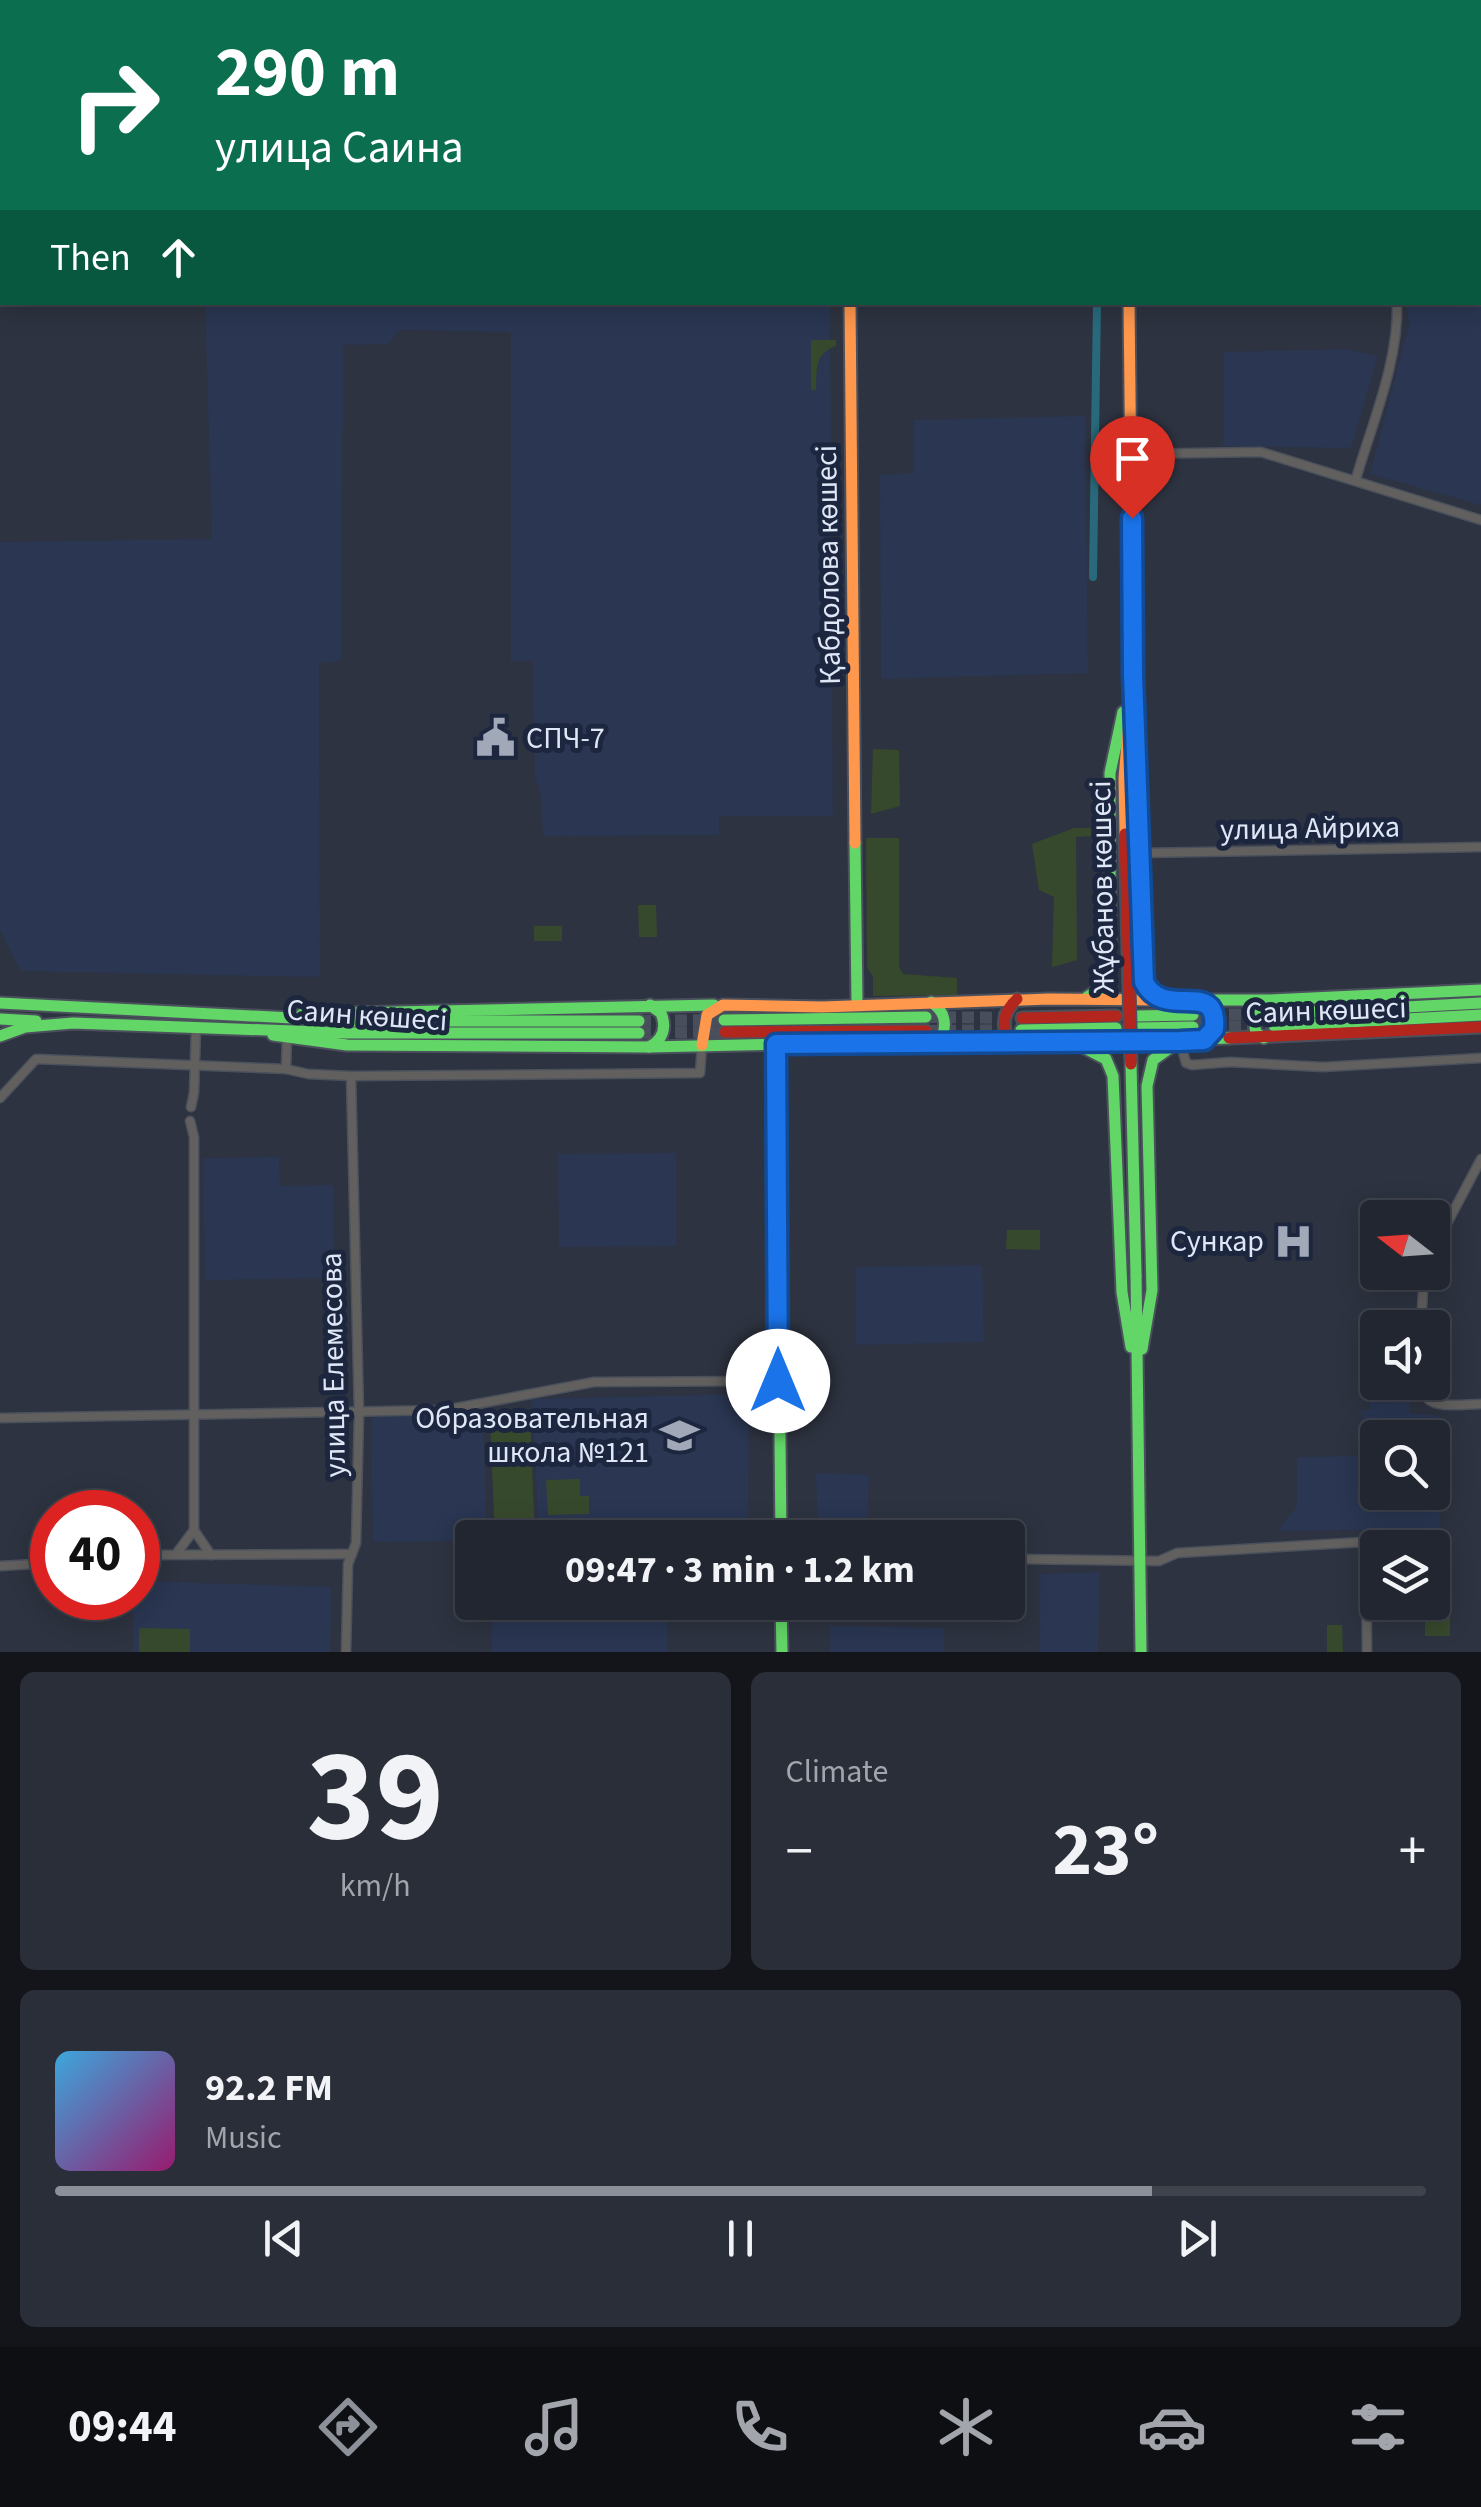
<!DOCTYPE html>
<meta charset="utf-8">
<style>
body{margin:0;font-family:"Source Sans 3",sans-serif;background:#2a2e38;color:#f1f3f6;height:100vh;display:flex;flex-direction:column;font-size:38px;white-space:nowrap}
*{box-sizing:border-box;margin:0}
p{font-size:32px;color:#a2a5ab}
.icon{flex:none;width:55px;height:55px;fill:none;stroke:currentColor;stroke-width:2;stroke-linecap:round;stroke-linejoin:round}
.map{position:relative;height:1652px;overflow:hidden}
.panel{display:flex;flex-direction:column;gap:20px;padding:20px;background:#13151a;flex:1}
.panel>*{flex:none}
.banner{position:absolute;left:0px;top:0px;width:1482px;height:305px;box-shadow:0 5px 25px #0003,0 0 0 2px #3f434c;background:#0b6e4f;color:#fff;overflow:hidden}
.needle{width:65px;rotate:287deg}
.tools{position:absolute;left:1360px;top:1200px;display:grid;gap:20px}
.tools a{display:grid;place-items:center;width:90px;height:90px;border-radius:10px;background:#222630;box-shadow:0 5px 25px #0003,0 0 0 2px #3f434c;font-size:50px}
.speed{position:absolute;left:30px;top:1490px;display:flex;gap:20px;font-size:50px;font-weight:700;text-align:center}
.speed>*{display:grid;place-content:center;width:130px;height:130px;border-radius:50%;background:#222630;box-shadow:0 5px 25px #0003,0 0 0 2px #3f434c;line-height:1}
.speed .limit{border:15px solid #d22;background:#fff;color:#111}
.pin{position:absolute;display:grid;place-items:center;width:85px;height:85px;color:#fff;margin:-102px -42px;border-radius:50% 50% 50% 0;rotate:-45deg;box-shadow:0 0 10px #0007}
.pin .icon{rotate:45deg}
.me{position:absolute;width:110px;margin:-55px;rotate:0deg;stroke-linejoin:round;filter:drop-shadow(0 0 8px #0008)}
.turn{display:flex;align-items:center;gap:35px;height:210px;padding:0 50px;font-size:45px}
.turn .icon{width:130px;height:130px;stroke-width:2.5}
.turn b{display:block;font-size:70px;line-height:85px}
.then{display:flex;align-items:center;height:95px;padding:0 50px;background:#0003;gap:20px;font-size:38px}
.big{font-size:75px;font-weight:700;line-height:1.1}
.panel .tile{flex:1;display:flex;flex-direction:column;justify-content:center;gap:15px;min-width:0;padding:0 35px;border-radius:15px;background:#2a2e38}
.panel .dial{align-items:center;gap:0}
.dial b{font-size:130px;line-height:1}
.song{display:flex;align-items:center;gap:30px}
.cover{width:120px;height:120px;border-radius:15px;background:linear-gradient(135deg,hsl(200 70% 55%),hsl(320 70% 35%))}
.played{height:10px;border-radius:5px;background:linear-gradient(90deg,#8c9099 80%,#3f434c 80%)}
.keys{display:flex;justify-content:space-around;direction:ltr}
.heat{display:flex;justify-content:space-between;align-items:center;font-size:55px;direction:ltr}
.panel .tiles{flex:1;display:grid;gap:20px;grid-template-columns:1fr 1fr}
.tile:last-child{grid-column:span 2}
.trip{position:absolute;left:455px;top:1520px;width:570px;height:100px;border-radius:10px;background:#222630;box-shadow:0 5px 25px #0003,0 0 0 2px #3f434c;font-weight:700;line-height:100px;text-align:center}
.tab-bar{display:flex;height:160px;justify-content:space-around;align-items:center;background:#0e0f13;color:#a2a5ab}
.tab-bar .icon{width:70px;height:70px}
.tab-bar .current{color:#8c9099}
.tab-bar b{font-size:45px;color:#f1f3f6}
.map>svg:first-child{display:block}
</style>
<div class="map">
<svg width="1481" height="1652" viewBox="0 0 1481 1652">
<rect width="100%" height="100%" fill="#2d3340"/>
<g fill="#2a3652" fill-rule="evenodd">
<polygon points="446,0 828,0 828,2 445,2"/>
<polygon points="1481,301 1481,505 1370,474 1409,325 1406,303 1463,303 1460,305"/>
<polygon points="205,303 830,303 833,816 719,816 719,835 543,836 541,795 535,776 533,661 511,661 511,332 400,330 388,344 343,345 341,661 319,663 320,977 21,971 0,931 0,542 212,539"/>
<polygon points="1347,349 1378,356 1351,448 1223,446 1224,352"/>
<polygon points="1085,416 1088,673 881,679 880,475 914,473 914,420"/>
<polygon points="676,1153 676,1246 559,1247 558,1154"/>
<polygon points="279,1157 280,1186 333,1185 335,1278 205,1280 203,1158"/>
<polygon points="982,1265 984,1342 856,1345 855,1267"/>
<path d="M 1369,1365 L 1377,1365 L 1378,1382 L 1409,1383 L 1410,1413 L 1439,1416 L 1440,1529 L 1278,1531 L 1297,1506 L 1297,1457 L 1363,1456 L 1362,1410 L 1370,1410 ZM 1378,1438 L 1432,1438 L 1432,1492 L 1378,1492 Z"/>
<polygon points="749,1394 748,1537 539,1537 532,1399"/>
<polygon points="483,1412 487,1537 472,1538 472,1541 373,1542 371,1417"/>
<polygon points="816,1473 869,1475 867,1537 818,1537"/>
<polygon points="1099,1572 1098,1652 1040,1652 1039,1574"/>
<polygon points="138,1581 331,1587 330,1652 133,1652 133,1598 138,1598"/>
<polygon points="491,1603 667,1603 667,1652 492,1652"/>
<polygon points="829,1626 944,1628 944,1652 830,1652"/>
</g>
<g fill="#37492d">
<path d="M 811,340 L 836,340 L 836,346 C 814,354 817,369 816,390 L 811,390 Z"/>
<polygon points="873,749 899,750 900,806 871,814"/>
<polygon points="1074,828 1091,828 1091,836 1076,837 1077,960 1052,967 1054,897 1039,890 1032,844"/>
<polygon points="866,838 899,838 899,966 903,974 957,978 957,995 873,996 873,976 867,968"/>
<polygon points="638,905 656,905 657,937 639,937"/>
<rect x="534" y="926" width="28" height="15"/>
<polygon points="1007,1230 1040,1230 1040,1250 1006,1249"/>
<polygon points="530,1418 535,1537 495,1537 490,1420"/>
<polygon points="580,1479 580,1496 589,1496 589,1514 548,1515 546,1480"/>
<polygon points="591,1519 591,1537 549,1537 548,1520"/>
<rect x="1425" y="1617" width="25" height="19"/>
<polygon points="1327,1625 1342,1625 1343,1652 1327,1652"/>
<polygon points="139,1628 190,1629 190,1652 139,1652"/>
</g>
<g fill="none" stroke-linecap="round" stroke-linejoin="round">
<polyline stroke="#286a7c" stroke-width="8" points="1093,577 1097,302"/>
<g stroke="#484e5b" stroke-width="12" stroke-dasharray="12 6" stroke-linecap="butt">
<polyline points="1193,1015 1275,1014"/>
<polyline points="926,1017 1022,1018"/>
<polyline points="639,1021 724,1020"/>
<polyline points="1193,1027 1274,1026"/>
<polyline points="926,1031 1021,1030"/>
<polyline points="639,1033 725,1032"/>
</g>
<defs>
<g id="street">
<polyline points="225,2 225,0"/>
<polyline points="0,7 2,8"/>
<polyline points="1480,256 1481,256"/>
<polyline points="1131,454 1261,452 1481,520"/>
<path d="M 1356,479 C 1372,423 1399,362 1397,302"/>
<polyline points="1141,853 1481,847"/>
<polyline points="1180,1041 1186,1063 1192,1065 1230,1062 1323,1067 1481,1058"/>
<polyline points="286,1069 287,1037"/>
<polyline points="0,1098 36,1059 286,1069 308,1074 351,1076 700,1073 702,1045"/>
<polyline points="191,1107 194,1093 196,1028"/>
<polyline points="190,1121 194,1137 194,1530 211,1555"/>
<polyline points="1432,1252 1481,1159"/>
<polyline points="1421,1328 1424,1272"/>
<path d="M 1421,1382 C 1421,1413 1459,1404 1481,1404"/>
<polyline points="0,1418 445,1410 594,1382 778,1381"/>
<polyline points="176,1554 194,1530"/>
<polyline points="138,1555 352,1554"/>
<polyline points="1008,1559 1159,1561 1177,1553 1363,1542 1366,1552 1367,1652"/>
<polyline points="0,1566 52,1563"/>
<polyline points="346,1652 348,1564 356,1543 359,1413 351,1076"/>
</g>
<g id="fast">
<polyline points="848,0 848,2"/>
<polyline points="1125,0 1125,2"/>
<polyline points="855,843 857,1003"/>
<polyline points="1087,997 1102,988 1110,970 1110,773 1123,712"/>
<polyline points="1166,1000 1270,1000 1481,990"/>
<path d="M 1200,1001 C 1213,1009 1217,1018 1213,1033 L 1205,1040"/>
<path d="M 931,1002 C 945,1011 947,1023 942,1038 L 932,1044"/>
<polyline points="0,1003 349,1021 639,1021"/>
<polyline points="302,1014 714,1005"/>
<polyline points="1275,1014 1481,1003"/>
<polyline points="1136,1016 1193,1015"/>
<polyline points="0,1019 36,1021"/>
<polyline points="724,1020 926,1017"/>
<polyline points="1274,1026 1481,1015"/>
<polyline points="1136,1028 1193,1027"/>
<polyline points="1021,1030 1116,1028"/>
<polyline points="273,1035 347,1045 649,1047 842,1043 1075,1044 1229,1038"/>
<polyline points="0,1036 25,1027 73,1023 347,1033 639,1033"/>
<path d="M 1264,1038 L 1256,1033 C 1253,1020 1254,1009 1266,1001"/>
<polyline points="776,1044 781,1538"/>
<path d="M 649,1047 C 663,1040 667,1028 661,1013 L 650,1005"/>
<polyline points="1083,1047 1106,1059 1113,1076 1122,1292 1131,1347"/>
<polyline points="1136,1275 1141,1652"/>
<polyline points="1142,1349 1152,1290 1147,1086 1153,1060 1178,1042"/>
<polyline points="781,1602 782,1652"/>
</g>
<g id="slow">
<polyline points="850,302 855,843"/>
<polyline points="1125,834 1124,778 1133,674 1129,302"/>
<polyline points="702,1045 707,1015 723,1005 822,1007 1049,999 1166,1000"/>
</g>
<g id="jam">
<polyline points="1136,706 1144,973 1149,991 1160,1000"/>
<polyline points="1022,1018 1116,1016"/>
<polyline points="725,1032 926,1031"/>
<polyline points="1229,1038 1481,1027"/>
<path d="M 1016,1044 L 1007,1038 C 1001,1022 1005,1010 1017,999"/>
</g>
</defs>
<use href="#street" stroke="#4b515c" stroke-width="11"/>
<use href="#fast" stroke="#4b515c" stroke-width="15"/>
<use href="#slow" stroke="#4b515c" stroke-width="15"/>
<use href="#jam" stroke="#4b515c" stroke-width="15"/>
<use href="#street" stroke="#61605e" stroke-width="8"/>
<use href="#fast" stroke="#63d668" stroke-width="11"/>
<use href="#slow" stroke="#ff974d" stroke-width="11"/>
<use href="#jam" stroke="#b3261e" stroke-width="11"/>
<defs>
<polyline id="fast-bridge" points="1131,1064 1136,1275"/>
<polyline id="jam-bridge" points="1125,834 1131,1064"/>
</defs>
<use href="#fast-bridge" stroke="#4b515c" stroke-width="15" stroke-linecap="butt"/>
<use href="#jam-bridge" stroke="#4b515c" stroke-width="15" stroke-linecap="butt"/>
<use href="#fast-bridge" stroke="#63d668" stroke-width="11"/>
<use href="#jam-bridge" stroke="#b3261e" stroke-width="11"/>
</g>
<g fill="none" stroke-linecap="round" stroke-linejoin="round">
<defs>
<path id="route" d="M 778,1381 L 776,1044 L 1180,1041 L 1204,1040 L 1214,1029 C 1219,977 1164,1022 1144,982 L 1133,674 L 1132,518"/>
</defs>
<use href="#route" stroke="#114b97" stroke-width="25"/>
<use href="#route" stroke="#1a73e8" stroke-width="18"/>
</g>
<defs>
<symbol id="civic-bare" viewBox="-9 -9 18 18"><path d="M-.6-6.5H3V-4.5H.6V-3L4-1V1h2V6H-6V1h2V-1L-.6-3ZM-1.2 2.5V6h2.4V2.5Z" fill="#a1a8b7" stroke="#1c263e" stroke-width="2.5" paint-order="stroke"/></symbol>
<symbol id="hospital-bare" viewBox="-9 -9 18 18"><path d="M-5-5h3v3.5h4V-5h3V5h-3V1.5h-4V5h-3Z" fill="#a1a8b7" stroke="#1c263e" stroke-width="2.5" paint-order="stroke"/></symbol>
<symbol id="school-bare" viewBox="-9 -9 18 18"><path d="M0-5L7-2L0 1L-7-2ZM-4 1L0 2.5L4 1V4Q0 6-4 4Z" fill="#a1a8b7" stroke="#1c263e" stroke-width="2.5" paint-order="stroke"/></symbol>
</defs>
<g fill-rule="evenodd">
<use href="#civic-bare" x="468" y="710" width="55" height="55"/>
<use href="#hospital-bare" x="1266" y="1214" width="55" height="55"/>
<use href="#school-bare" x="652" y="1408" width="55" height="55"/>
</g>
<g text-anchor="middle" stroke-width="10" stroke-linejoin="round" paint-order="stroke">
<g font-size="30" fill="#dfe7f7" stroke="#1c263e">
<text transform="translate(828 565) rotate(-91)" y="10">Қабдолова көшесі</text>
<text transform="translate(1310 828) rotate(-1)" y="10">улица Айриха</text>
<text transform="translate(1102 887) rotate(-91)" y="10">Жұбанов көшесі</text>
<text transform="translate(1326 1010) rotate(-2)" y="10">Саин көшесі</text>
<text transform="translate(367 1015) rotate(4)" y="10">Саин көшесі</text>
<text transform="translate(333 1365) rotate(-91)" y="10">улица Елемесова</text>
</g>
<g font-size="30" fill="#dfe7f7" stroke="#1c263e" text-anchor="end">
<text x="526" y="748" text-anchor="start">СПЧ-7</text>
<text x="1264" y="1251">Сункар</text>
<text x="649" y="1428">Образовательная<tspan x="649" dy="34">школа №121</tspan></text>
</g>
</g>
</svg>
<div class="tools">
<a><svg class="needle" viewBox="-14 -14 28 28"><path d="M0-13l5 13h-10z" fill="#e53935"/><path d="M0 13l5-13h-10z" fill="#a2a5ab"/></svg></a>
<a><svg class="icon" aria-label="sound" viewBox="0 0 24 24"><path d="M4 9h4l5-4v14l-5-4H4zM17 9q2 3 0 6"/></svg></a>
<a><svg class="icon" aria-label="search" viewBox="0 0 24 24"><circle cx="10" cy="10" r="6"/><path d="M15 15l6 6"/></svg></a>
<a><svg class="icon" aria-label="layers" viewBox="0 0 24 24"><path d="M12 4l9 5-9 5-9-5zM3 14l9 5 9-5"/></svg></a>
</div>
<div class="speed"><div class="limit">40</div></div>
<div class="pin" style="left:1132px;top:518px;background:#d93025"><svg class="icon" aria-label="arrive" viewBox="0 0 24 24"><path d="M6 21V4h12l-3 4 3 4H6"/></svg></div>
<svg class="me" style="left:778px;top:1381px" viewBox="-20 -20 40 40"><circle r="19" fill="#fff"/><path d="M0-13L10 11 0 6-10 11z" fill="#1a73e8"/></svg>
<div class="trip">09:47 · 3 min · 1.2 km</div>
<div class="banner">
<div class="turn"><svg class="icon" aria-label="right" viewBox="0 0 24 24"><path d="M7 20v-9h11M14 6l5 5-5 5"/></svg><div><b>290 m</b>улица Саина</div></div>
<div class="then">Then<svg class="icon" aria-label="ahead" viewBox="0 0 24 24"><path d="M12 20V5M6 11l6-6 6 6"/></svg></div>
</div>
</div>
<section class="panel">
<div class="tiles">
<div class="tile dial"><b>39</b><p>km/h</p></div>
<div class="tile"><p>Climate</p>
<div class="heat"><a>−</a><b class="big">23°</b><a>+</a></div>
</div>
<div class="tile">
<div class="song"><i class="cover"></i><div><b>92.2 FM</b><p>Music</p></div></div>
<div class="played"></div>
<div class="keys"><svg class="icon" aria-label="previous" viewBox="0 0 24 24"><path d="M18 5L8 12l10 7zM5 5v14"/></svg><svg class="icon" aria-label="pause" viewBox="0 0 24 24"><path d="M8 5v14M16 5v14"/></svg><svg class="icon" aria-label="next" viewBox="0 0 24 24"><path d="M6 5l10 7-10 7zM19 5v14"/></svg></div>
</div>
</div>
</section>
<nav class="tab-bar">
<b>09:44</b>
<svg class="icon current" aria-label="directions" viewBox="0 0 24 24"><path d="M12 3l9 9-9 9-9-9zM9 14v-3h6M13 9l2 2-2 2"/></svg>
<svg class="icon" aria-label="music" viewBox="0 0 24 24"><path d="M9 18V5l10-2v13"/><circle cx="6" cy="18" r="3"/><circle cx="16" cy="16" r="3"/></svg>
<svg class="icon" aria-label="phone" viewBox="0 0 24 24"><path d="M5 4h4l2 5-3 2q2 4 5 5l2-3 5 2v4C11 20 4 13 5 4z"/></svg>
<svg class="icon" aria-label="climate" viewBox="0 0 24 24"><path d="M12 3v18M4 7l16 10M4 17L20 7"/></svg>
<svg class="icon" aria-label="car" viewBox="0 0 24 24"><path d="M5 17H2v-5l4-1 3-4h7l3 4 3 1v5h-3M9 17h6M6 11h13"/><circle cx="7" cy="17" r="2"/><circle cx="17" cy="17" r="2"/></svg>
<svg class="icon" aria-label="filters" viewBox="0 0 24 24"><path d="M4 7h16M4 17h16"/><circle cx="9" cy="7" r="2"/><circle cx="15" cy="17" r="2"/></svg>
</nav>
